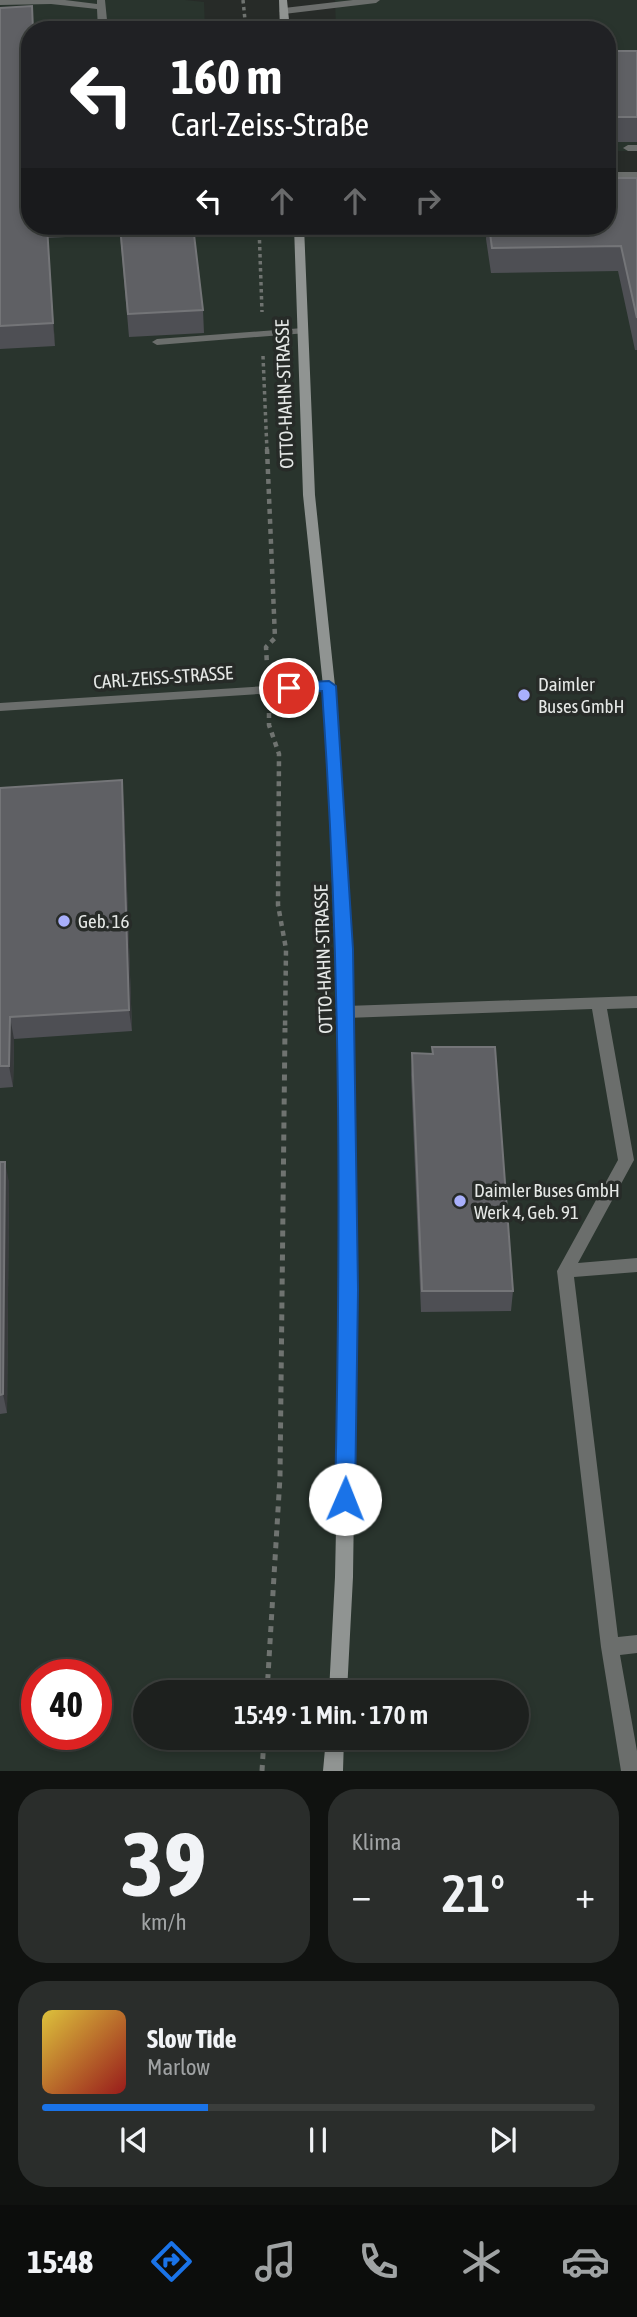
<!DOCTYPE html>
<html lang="de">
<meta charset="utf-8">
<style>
body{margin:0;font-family:"Asap Condensed",sans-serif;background:#2a2d2b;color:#f1f3f6;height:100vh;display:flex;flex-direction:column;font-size:26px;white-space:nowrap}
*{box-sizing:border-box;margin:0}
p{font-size:23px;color:#a0a3a4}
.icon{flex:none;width:38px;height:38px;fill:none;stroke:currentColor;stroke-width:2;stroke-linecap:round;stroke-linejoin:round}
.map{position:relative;height:1771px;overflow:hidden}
.panel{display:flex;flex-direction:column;gap:18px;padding:18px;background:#101210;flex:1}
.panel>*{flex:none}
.guide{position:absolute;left:21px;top:21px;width:595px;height:214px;border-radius:28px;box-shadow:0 4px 10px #0003,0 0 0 2px #3b3e3c;background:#202124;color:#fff;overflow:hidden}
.speed{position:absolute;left:21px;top:1659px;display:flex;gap:14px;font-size:35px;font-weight:700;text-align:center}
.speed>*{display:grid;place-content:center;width:91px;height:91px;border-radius:50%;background:#1d201e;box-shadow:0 4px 10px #0003,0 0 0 2px #3b3e3c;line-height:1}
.speed .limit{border:10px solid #d22;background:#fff;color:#111}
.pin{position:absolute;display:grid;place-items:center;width:60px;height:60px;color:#fff;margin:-30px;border:4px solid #fff;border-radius:50%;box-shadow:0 2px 7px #0007}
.me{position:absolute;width:77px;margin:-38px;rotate:1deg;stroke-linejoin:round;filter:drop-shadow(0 0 5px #0008)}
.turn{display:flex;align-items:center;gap:24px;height:147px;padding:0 35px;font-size:32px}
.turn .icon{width:91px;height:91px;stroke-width:2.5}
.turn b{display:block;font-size:49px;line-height:60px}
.lanes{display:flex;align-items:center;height:66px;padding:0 35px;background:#0003;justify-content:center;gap:35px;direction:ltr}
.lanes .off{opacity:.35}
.big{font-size:52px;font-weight:600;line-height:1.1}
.panel .card{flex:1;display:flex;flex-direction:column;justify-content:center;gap:10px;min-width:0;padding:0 24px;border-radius:28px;background:#2a2d2b}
.panel .dial{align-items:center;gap:0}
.dial b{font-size:91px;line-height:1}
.song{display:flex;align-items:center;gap:21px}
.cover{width:84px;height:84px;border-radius:10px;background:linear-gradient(135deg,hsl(50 70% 55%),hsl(0 70% 35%))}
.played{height:7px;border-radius:4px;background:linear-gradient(90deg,#1a73e8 30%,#3b3e3c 30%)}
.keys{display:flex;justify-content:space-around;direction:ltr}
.heat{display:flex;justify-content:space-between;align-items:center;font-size:38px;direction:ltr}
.panel .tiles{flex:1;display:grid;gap:18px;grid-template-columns:1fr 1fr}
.card:last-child{grid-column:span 2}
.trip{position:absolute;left:133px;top:1680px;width:396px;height:70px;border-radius:35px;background:#1d201e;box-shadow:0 4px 10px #0003,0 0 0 2px #3b3e3c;font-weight:600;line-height:70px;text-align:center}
.menu{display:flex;height:112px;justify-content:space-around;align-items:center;background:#0c0d0c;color:#a0a3a4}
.menu .icon{width:49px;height:49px}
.menu .active{color:#1a73e8}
.menu b{font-size:32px;color:#f1f3f6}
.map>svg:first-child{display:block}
</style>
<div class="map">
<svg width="637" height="1771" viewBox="0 0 637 1771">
<rect width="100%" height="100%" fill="#272b28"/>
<g fill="#29342d" fill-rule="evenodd">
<path d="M 0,0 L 185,0 L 204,2 L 205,30 L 30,30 L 30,226 L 607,226 L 637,200 L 637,1771 L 0,1771 ZM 37,1675 L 96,1675 L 96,1734 L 37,1734 ZM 145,1692 L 516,1692 L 516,1738 L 145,1738 Z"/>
<polygon points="335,0 637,0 637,151 607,151 607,30 336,30"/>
</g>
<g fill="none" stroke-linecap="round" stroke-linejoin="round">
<g stroke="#6f7370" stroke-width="3.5" stroke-dasharray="3.5 3.5" stroke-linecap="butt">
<polyline points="243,0 246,30"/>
<polyline points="259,226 262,312"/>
<polyline points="263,356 267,451"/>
</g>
<g stroke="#6f7370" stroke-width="4.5" stroke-dasharray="5 5" stroke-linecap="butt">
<polyline points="267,449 275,638 266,647 267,665"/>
<polyline points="269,713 269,725 279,754 278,905 286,949 285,1029"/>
</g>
<g stroke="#6f7370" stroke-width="5" stroke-dasharray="6 6" stroke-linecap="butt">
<polyline points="267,1692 280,1477 285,1028"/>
<polyline points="262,1771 264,1738"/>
</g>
<g fill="#6b6e6c" fill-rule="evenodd">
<polygon points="0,0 65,0 97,4 97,0 105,0 108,30 98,30 97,9 51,4 0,5"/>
<polygon points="353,0 380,0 376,3 284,14 279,11 284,8"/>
<polygon points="637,145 637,151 628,151 623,148 628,145"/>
<polygon points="303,328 308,331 307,333 157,345 152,342 157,339"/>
<polygon points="637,996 637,1008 607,1009 634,1160 578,1263 637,1258 637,1272 574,1277 618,1637 637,1635 637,1653 620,1655 637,1751 637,1771 621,1771 601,1647 557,1271 618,1160 592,1009 346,1018 341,1016 339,1012 341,1008 346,1006"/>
</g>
<g fill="#6b6e6c" fill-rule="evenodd">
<rect x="607" y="172" width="30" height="6"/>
<polygon points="329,682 335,686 334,689 0,711 0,703"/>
</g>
<g fill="#909492" fill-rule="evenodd">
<polygon points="279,0 287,0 290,30 280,30"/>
<polygon points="294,226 304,226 315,495 335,686 352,949 357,1290 353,1577 347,1692 329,1692 335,1577 341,1290 338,949 323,686 303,495"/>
<polygon points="326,1738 344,1738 343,1771 323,1771"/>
</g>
</g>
<g fill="#4e4f54">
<polygon points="0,8 30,226 193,226 203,310 204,333 129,337 120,234 48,238 55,346 0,349"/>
<rect x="607" y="51" width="30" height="91"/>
<polygon points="607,178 637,178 637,350 635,350 618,271 491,273 486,239 487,226 607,226"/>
<polygon points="0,788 124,803 132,1031 14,1039 13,1087 0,1088"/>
<polygon points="432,1047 513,1291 511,1311 421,1312 411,1075 412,1053 432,1054"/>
<polygon points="0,1162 9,1182 7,1413 0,1414"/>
</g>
<g fill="#383a3c">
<polygon points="47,226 48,238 55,346 53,323"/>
<polygon points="122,780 124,803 132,1031 129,1010"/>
<polygon points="10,1017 14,1039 13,1087 9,1066"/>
<polygon points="5,1162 9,1182 7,1413 3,1394"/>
</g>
<g fill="#5f6064" stroke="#747578" stroke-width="2">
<polygon points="32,6 33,30 30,30 30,226 47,226 53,323 0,326 0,8"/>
<polygon points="456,20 592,22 592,30 427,30 431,28 457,29"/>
<rect x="607" y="51" width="30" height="66"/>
<polygon points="607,178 637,178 637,318 621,246 492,248 489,226 607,226 607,213 613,213 607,188"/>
<polygon points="120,226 193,226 203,310 128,314"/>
<polygon points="122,780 129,1010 10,1017 9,1066 0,1066 0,788"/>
<polygon points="432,1047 495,1047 513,1291 422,1291 412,1053 433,1054"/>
<polygon points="0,1162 5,1162 3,1394 0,1395"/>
</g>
<path fill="#1a73e8" stroke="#114b97" stroke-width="2" d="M 329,681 L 336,686 L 353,949 L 358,1290 L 355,1499 L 352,1505 L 345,1508 L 338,1505 L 335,1499 C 341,1229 341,960 322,691 L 289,693 L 281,688 L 289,683 Z"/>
<g fill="#a9b0fc" stroke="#272b28" stroke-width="2.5">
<circle cx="524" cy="695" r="7"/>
<circle cx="64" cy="921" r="7"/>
<circle cx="460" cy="1201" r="7"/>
</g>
<g text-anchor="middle" stroke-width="7" stroke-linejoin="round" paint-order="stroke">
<g font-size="19" fill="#e5e8e6" stroke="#272b28">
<text transform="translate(284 394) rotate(-92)" y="7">OTTO-HAHN-STRASSE</text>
<text transform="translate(163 677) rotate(-4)" y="7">CARL-ZEISS-STRASSE</text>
<text transform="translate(323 959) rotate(-92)" y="7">OTTO-HAHN-STRASSE</text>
</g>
<g font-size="19" fill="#e5e8e6" stroke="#272b28" text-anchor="start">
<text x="538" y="691">Daimler<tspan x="538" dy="22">Buses GmbH</tspan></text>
<text x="78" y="928">Geb. 16</text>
<text x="474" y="1197">Daimler Buses GmbH<tspan x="474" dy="22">Werk 4, Geb. 91</tspan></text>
</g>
</g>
</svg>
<div class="speed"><div class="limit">40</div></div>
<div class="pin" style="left:289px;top:688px;background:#d93025"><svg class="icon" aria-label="arrive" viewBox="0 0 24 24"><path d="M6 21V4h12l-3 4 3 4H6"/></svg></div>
<svg class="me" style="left:345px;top:1499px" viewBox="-20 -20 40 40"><circle r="19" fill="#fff"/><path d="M0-13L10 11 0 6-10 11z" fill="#1a73e8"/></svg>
<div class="trip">15:49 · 1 Min. · 170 m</div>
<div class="guide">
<div class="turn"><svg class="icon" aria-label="left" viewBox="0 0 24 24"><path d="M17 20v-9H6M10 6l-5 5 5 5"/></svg><div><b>160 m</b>Carl-Zeiss-Straße</div></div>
<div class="lanes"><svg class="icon" aria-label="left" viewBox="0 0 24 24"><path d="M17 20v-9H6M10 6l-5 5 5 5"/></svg><svg class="icon off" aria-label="ahead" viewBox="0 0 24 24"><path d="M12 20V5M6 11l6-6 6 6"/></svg><svg class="icon off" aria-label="ahead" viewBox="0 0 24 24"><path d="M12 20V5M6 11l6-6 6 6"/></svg><svg class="icon off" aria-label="right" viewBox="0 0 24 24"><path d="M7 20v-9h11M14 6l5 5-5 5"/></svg></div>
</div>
</div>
<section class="panel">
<div class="tiles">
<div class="card dial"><b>39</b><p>km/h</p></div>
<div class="card"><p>Klima</p>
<div class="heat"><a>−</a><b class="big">21°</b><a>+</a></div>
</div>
<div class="card">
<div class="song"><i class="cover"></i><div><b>Slow Tide</b><p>Marlow</p></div></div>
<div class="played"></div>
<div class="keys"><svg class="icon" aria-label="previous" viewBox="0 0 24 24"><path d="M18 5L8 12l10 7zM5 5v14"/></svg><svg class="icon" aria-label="pause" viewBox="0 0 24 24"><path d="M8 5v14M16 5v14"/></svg><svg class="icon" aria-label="next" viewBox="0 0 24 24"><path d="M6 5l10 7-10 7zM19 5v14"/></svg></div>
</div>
</div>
</section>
<nav class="menu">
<b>15:48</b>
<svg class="icon active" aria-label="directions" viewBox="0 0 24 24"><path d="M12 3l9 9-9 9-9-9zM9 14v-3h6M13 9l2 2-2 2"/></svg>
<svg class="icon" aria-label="music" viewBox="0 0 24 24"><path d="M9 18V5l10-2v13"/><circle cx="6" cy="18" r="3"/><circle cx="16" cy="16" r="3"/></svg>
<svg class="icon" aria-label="phone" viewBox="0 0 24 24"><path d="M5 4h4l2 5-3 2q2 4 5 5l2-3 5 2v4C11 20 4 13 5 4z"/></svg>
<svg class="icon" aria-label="climate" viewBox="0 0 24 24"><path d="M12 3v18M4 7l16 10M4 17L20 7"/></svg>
<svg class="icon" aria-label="car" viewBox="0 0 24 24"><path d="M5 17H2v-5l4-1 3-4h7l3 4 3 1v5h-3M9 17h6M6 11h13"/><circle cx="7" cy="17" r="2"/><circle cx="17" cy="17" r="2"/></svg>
</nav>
